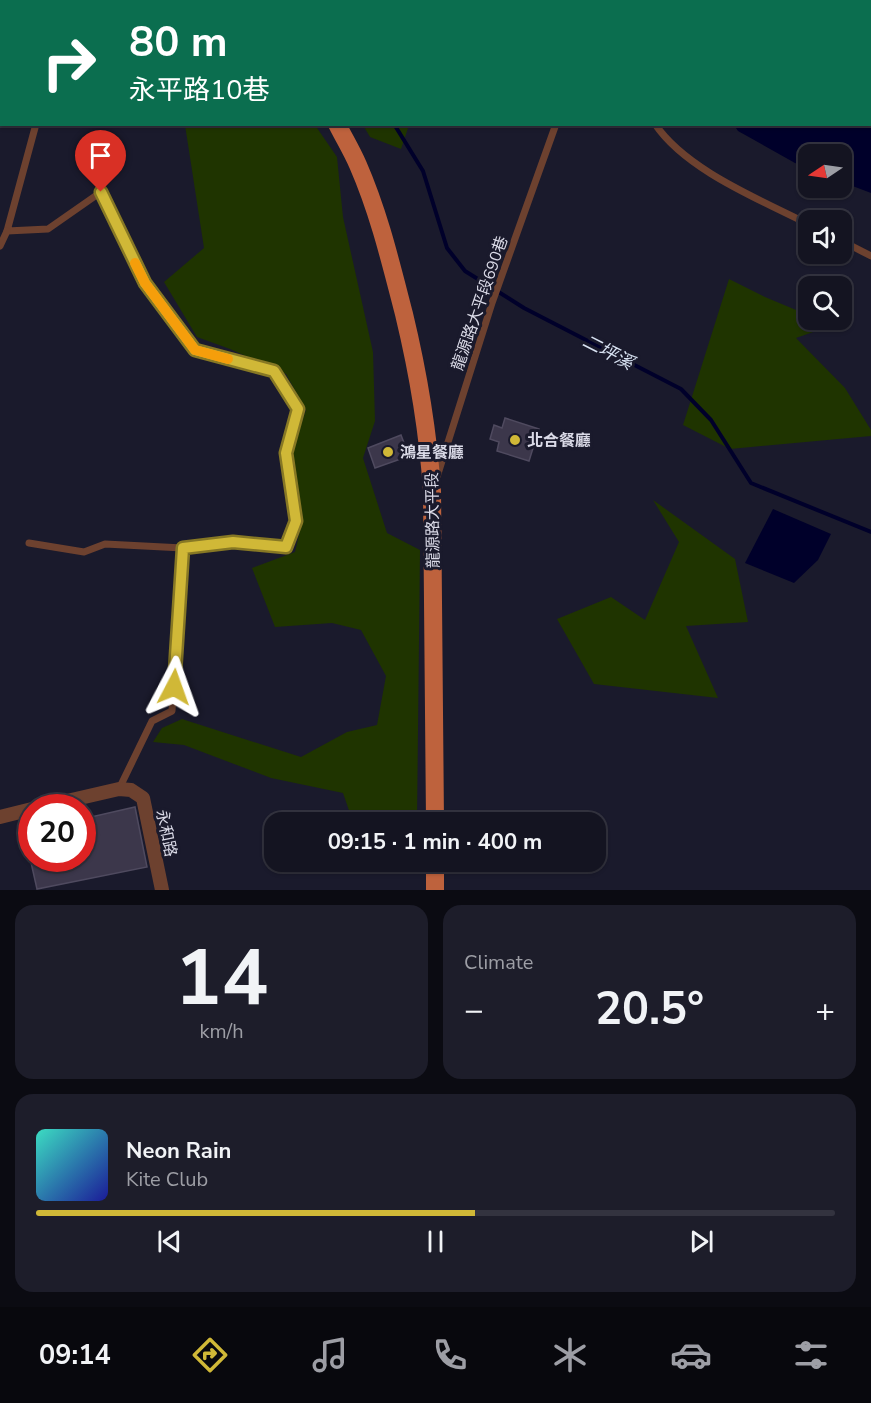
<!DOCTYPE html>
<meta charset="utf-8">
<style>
body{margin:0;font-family:"Nunito Sans","Noto Sans TC",sans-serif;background:#1d1d2a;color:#f1f3f6;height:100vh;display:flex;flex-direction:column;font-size:22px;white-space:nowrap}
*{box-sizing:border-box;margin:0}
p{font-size:20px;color:#9d9ea5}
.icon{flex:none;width:33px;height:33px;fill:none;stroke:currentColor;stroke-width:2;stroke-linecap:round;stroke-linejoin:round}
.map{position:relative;height:890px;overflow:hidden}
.panel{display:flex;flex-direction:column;gap:15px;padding:15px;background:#0b0b12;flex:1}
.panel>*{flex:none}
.top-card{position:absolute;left:0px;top:0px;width:872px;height:126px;box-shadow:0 2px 4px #0004,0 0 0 2px #33333f;background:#0b6e4f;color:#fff;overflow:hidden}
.needle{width:39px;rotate:257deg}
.fabs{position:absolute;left:798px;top:144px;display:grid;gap:12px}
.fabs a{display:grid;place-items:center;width:54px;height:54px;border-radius:12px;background:#141421;box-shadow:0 2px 4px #0004,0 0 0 2px #33333f;font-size:30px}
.speed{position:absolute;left:18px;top:794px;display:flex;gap:12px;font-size:30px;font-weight:700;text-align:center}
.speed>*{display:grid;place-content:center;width:78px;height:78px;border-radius:50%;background:#141421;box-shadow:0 2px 4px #0004,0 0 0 2px #33333f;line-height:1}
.speed .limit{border:9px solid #d22;background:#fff;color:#111}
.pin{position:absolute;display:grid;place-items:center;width:51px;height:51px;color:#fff;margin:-62px -26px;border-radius:50% 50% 50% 0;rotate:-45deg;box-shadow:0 0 6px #0007}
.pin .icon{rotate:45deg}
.me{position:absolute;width:66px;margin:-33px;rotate:4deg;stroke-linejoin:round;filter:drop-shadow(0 0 4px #0008)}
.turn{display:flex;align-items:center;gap:21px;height:126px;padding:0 30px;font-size:27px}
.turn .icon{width:78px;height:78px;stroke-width:2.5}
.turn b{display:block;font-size:42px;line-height:51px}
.big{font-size:45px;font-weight:700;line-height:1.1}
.panel .tile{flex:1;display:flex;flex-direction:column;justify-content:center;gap:9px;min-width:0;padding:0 21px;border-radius:18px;background:#1d1d2a}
.panel .dial{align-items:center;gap:0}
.dial b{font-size:78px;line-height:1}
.song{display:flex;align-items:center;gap:18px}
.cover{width:72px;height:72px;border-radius:9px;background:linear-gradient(135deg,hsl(170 70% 55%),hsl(240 70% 35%))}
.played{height:6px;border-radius:3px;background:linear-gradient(90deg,#d0b837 55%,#33333f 55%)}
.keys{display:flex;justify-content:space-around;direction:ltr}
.heat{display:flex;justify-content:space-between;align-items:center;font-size:33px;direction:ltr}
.panel .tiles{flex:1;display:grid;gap:15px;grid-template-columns:1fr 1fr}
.tile:last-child{grid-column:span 2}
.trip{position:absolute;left:264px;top:812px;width:342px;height:60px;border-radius:18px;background:#141421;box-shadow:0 2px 4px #0004,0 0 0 2px #33333f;font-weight:700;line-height:60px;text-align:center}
.menu{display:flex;height:96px;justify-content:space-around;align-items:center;background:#08080d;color:#9d9ea5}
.menu .icon{width:42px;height:42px}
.menu .selected{color:#d0b837}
.menu b{font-size:27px;color:#f1f3f6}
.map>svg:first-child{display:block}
</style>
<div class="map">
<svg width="871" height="890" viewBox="0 0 871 890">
<rect width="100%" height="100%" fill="#1a1a2c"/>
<g fill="#1f3400">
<polygon points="319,0 540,0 540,1 318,1"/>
<polygon points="185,125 315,125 337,157 343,217 373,352 375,421 363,458 387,533 420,550 417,822 353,822 343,793 271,778 184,745 153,742 162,728 182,719 301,757 347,732 377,725 386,676 361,630 332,623 275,627 252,568 295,552 303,518 291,455 306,410 286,374 230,349 197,337 164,282 204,248"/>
<polygon points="363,125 409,125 401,149 370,137"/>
<polygon points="729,279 765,297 808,315 808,320 819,320 833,325 796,338 845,388 871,430 871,436 730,449 683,425"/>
<polygon points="653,500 735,559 748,622 686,626 718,698 594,684 557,619 611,597 645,620 679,542"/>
</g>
<g fill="#00002a">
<polygon points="657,0 871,0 871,193 842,182 842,154 808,154 808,168 795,163 738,131 734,125 870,124 870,2"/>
<polygon points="773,509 831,534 818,560 794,583 745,563"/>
</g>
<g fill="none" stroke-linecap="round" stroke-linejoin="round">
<g stroke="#00002a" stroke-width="4">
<polyline points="331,0 332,2"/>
<polyline points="394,124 423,171 447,248 465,271 524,308 681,389 711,420 751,483 871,532"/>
</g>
</g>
<g fill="#3c374b" stroke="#4f4a5f" stroke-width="1.5">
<polygon points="505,418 539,429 529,461 497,451 499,442 490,439 494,425 502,428"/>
<polygon points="401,435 409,456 375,468 368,448"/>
<polygon points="135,807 147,867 37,889 30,858 82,858 82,819"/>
</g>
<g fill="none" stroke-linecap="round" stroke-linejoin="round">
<g stroke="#6d412f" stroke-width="7">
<polyline points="571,0 572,2"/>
<polyline points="559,2 559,0"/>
<polyline points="0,12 2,19"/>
<polyline points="0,86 2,85"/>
<polyline points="36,124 7,231 48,229 101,192 145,283 195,350 274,371 298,409 286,453 296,521 286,547 233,541 183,548 172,711 152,721 119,789"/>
<path d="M 655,124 C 686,170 759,199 808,224"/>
<polyline points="842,241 871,256"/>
<polyline points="0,246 7,231"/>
<polyline points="437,477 492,303 556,124"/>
<polyline points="29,543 84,552 105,544 183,548"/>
</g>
<g stroke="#6d412f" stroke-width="14">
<polyline points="41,807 119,789 131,790 143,798 162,890"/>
<polyline points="0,817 32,809"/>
</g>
<g stroke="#be623d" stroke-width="18">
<polyline points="234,0 236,2"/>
<path d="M 337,124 C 344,138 352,151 358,165 C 379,213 391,264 404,314 C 418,372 428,431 432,491 L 435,822"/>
<polyline points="435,861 435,890"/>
</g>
</g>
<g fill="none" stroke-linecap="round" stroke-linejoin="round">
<defs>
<polyline id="route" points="101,192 145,283 195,350 274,371 298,409 286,453 296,521 286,547 233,542 183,548 174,687"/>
</defs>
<use href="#route" stroke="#877824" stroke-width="15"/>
<use href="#route" stroke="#d0b837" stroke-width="10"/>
<polyline stroke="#f59e0b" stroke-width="10" points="135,263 145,283 195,350 228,359"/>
</g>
<g fill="#d0b837" stroke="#1a1a2c" stroke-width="2">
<circle cx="515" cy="440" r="6"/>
<circle cx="388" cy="452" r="6"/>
</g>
<g text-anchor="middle" stroke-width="6" stroke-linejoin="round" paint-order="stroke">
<g font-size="16" fill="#dadae7" stroke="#1a1a2c">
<text transform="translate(479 303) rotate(-71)" y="6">龍源路大平段690巷</text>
<text transform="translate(432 520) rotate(-91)" y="6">龍源路大平段</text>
<text transform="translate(167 833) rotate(78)" y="6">永和路</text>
</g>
<g font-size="16" font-weight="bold" fill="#dadae7" stroke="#1a1a2c" text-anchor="start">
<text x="527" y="446">北合餐廳</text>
<text x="400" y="458">鴻星餐廳</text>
</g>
<g font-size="18" font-style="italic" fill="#d9e3f3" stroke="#1a1a2c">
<text transform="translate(608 352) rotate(27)" y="6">二坪溪</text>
</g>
</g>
</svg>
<div class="fabs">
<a><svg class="needle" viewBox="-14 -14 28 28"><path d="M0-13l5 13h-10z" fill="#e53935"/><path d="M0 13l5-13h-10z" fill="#9d9ea5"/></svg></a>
<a><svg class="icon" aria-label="sound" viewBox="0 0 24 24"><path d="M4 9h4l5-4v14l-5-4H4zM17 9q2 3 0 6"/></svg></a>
<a><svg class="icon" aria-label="search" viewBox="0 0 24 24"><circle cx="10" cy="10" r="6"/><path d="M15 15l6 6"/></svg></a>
</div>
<div class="speed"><div class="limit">20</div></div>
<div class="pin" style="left:101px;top:192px;background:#d93025"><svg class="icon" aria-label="arrive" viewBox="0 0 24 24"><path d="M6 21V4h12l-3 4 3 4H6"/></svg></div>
<svg class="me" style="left:174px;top:687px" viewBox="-20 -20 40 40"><path d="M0-17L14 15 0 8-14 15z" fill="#d0b837" stroke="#fff" stroke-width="4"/></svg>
<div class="trip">09:15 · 1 min · 400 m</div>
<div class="top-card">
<div class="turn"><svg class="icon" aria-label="right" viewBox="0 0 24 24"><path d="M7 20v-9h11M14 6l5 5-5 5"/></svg><div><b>80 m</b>永平路10巷</div></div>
</div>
</div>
<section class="panel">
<div class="tiles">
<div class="tile dial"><b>14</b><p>km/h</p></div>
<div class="tile"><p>Climate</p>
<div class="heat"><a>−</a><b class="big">20.5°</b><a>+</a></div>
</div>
<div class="tile">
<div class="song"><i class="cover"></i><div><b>Neon Rain</b><p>Kite Club</p></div></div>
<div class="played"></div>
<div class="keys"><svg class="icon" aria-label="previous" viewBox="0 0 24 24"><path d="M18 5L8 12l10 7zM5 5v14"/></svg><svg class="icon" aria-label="pause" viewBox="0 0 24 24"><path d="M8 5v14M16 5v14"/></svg><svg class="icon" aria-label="next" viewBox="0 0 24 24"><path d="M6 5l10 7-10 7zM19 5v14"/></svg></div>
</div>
</div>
</section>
<nav class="menu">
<b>09:14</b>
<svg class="icon selected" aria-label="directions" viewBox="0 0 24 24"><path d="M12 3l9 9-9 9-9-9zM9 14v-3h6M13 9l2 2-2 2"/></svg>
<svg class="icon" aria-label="music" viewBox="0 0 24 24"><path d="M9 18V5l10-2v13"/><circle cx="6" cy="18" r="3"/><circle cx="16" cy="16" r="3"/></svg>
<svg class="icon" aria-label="phone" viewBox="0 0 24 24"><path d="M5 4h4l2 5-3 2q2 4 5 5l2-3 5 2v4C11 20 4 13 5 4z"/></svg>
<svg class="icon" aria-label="climate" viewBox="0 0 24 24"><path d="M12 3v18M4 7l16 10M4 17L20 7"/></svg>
<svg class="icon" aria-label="car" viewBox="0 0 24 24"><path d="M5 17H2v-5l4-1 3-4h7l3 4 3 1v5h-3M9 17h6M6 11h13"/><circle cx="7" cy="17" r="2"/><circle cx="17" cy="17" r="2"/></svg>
<svg class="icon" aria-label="filters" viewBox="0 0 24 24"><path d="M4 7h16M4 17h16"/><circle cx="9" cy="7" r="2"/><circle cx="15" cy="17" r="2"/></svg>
</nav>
